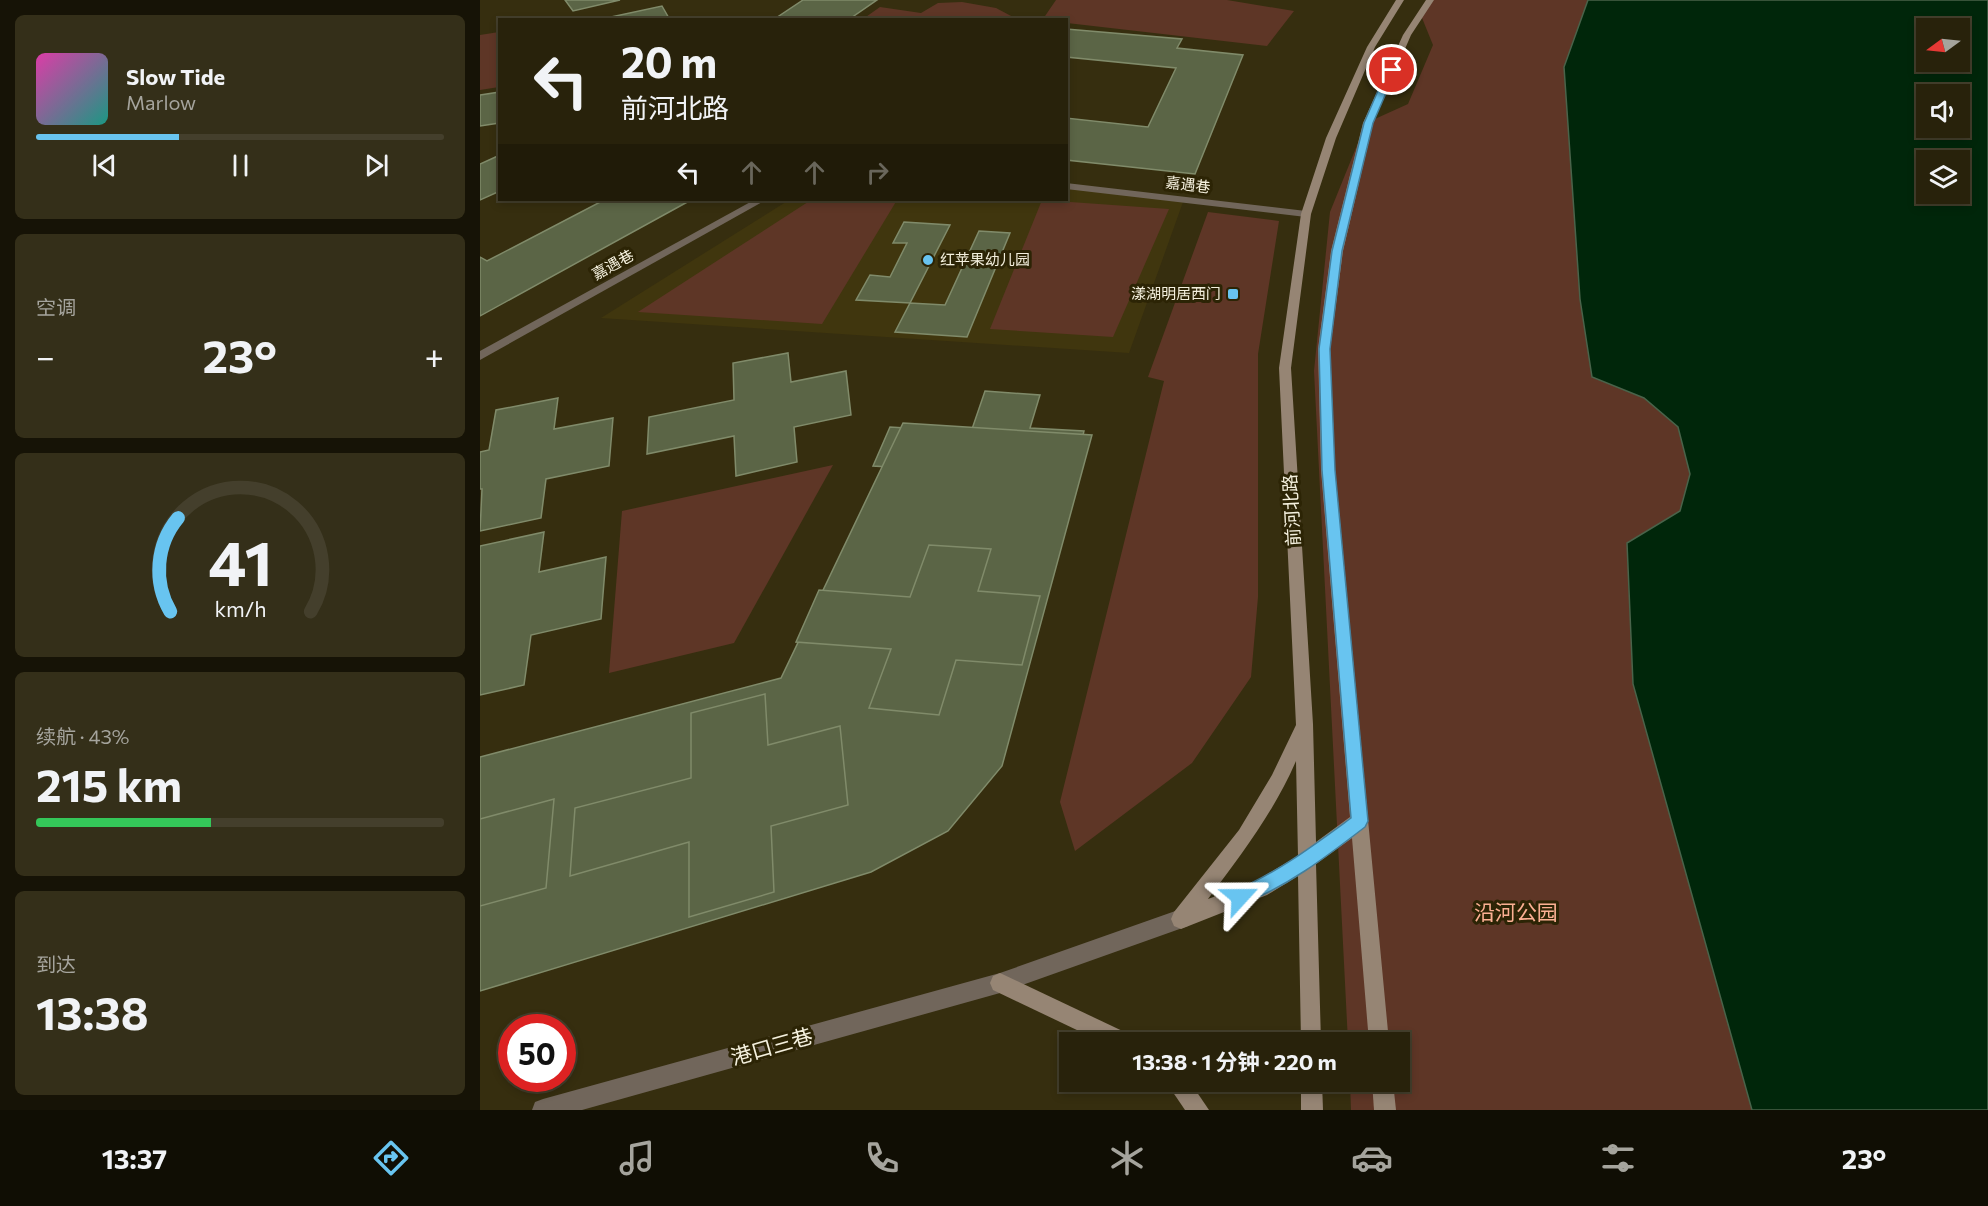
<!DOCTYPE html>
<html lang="zh">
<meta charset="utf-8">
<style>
body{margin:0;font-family:Commissioner,"Noto Sans SC",sans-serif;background:#342f19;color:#f1f3f6;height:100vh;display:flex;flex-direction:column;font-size:22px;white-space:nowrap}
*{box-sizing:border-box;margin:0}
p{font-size:20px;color:#a5a49d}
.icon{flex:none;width:33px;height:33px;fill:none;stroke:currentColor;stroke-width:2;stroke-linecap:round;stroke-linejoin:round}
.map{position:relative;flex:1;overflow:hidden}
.drawer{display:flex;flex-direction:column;gap:15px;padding:15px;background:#161306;width:480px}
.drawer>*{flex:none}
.banner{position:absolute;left:18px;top:18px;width:570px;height:183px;border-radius:0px;box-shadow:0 3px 9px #0003,0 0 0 2px #443f2c;background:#28220b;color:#f1f3f6;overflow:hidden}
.needle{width:39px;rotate:255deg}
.controls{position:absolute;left:1436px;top:18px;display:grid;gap:12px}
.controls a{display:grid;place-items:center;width:54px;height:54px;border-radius:0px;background:#28220b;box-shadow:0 3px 9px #0003,0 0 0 2px #443f2c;font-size:30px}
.speed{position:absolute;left:18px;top:1014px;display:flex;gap:12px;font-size:30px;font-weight:700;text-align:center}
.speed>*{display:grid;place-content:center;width:78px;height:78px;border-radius:50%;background:#28220b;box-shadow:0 3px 9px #0003,0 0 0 2px #443f2c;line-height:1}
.speed .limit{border:9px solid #d22;background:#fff;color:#111}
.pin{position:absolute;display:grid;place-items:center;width:51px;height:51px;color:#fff;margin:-26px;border:3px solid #fff;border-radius:50%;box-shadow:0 2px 6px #0007}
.me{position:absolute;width:66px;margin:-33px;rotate:66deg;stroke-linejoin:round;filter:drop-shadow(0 0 4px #0008)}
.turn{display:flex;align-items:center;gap:21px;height:126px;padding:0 24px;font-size:27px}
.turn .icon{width:78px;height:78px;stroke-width:2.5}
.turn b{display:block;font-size:42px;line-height:51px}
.lanes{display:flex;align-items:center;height:57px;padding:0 24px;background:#0003;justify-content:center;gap:30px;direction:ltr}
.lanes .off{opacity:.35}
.big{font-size:45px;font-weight:700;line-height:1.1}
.drawer .widget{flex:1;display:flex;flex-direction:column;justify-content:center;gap:9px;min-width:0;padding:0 21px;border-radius:9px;background:#342f19}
.drawer .dial{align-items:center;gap:0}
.dial svg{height:156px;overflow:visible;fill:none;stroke:#443f2c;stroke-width:7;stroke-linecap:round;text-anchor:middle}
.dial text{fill:#f1f3f6;stroke:none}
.song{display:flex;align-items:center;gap:18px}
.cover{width:72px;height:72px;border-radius:9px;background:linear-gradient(135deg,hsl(320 70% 55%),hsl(170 70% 35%))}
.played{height:6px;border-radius:3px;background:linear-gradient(90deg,#68c4f0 35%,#443f2c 35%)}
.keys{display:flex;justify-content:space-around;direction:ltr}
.heat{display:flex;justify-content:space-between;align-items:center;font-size:33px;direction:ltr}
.charge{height:9px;border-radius:4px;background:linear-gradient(90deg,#34c759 43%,#443f2c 0)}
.trip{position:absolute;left:579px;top:1032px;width:351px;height:60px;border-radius:0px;background:#28220b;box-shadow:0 3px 9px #0003,0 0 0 2px #443f2c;font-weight:700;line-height:60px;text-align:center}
.tab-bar{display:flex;height:96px;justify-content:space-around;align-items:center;background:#100e04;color:#a5a49d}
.tab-bar .icon{width:42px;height:42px}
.tab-bar .active{color:#68c4f0}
.tab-bar b{font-size:27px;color:#f1f3f6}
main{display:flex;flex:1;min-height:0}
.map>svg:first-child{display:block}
</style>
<main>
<section class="drawer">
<div class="widget">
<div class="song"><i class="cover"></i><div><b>Slow Tide</b><p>Marlow</p></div></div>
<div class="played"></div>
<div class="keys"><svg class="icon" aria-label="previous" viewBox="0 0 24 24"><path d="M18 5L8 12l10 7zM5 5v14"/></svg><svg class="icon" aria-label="pause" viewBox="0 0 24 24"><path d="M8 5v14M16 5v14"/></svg><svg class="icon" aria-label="next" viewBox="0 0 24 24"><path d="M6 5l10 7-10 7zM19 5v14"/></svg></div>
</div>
<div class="widget"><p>空调</p>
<div class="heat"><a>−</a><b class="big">23°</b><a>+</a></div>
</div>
<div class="widget dial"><svg viewBox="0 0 100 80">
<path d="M14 69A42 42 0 1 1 86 69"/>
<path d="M14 69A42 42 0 0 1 18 21" stroke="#68c4f0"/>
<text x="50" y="56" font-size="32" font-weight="700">41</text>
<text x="50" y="72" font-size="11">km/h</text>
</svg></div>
<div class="widget"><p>续航 · 43%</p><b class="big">215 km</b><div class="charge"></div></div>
<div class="widget"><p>到达</p><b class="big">13:38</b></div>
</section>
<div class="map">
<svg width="1508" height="1110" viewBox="0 0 1508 1110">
<rect width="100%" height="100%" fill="#362e0f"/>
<polygon fill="#40360e" points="587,188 703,202 649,353 121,318 309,200 586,200"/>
<g fill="#5e3626">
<polygon points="576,0 747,0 814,11 787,46 587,23 586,20 563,19"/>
<polygon points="948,0 1108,0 1084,68 1112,376 1164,398 1198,427 1210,474 1200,511 1147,543 1153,684 1272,1110 871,1110 870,1082 920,1082 920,1042 868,1042 834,371 850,212 886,123 928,104 953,45 940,13"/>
<polygon points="482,2 516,8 533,17 533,19 383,19 400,7 441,13 458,3"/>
<polygon points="19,32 19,87 0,90 0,35"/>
<polygon points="331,200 417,200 342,324 158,312"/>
<polygon points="562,200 689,209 633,337 510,329"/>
<polygon points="728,212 799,221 778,354 778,597 771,677 712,763 595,851 580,802 684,381 668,377"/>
<polygon points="353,465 254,643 129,673 142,511"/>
</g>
<path fill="#00260a" stroke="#49634a" stroke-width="1.5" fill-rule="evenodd" d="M 1108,0 L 1508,0 L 1508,1110 L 1272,1110 L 1153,684 L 1147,543 L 1200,511 L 1210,474 L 1198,427 L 1164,398 L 1112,377 L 1100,299 L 1084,67 ZM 1446,28 L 1479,28 L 1479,62 L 1446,62 ZM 1446,94 L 1479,94 L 1479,128 L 1446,128 ZM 1446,160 L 1479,160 L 1479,194 L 1446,194 Z"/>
<g fill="#5b6546" stroke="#808b6a" stroke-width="1.5">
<polygon points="85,0 140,0 93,11"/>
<polygon points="323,0 397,0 368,20 293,20"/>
<polygon points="182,6 190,20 117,20"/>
<polygon points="586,29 702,39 697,48 763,55 715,174 586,160 586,118 668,127 696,68 586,57"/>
<polygon points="20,92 19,123 0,126 0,95"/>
<polygon points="20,155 20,191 0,200 0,164"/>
<polygon points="124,200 211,200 0,316 0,257 7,261"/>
<polygon points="424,222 470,225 430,303 376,300 390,275 410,277 427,243 413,243"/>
<polygon points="499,231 530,233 487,337 415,332 430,303 465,305"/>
<polygon points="308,353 311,382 366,371 371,415 314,427 317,462 256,476 254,436 167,454 169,417 254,400 253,363"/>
<polygon points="505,391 560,395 550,428 604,431 591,483 534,479 521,520 460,516 476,471 393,466 410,427 491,432"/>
<polygon points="78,398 74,429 133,418 129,466 66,479 61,518 0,531 2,489 0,489 0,452 9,450 16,410"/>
<polygon points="423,423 612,435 522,766 468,831 391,872 0,991 0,757 301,678"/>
<polygon points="64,532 59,572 126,557 121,619 51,635 44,685 0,695 0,546"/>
<polygon points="449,545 511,549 498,591 560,596 542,665 476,660 459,715 389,708 411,649 316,642 339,590 430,597"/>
<polygon points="285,694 288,745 360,726 368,805 291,826 294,892 209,917 209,842 90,876 95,808 211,778 211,713"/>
<polygon points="74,799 66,888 0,906 0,819"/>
</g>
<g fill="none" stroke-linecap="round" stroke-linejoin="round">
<g fill="#71665b" fill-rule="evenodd">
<polygon points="586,183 826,211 831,214 826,217 586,189"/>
<polygon points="274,200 286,200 0,360 0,351"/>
</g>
<polygon fill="#71665b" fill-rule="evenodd" points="701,909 708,912 711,919 708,926 520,993 102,1110 52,1110 55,1102 63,1099 520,973"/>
<g fill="#968574" fill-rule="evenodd">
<path d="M 916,0 L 924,0 L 895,47 L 856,138 L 831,214 L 811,368 L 833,724 L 836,842 L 870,817 L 841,470 L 838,349 L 851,251 L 883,123 L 923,35 L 946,0 L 954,0 L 931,35 L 893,123 L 863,251 L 850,349 L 855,470 L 909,1042 L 889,1042 L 872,838 L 836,864 L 841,1042 L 821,1042 L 818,876 L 787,895 L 701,929 L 694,926 L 691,919 L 694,912 L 759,830 L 792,775 L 816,725 L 799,368 L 821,214 L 846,138 L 887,47 ZM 816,761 L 818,856 L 774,882 L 728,899 C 761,855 794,812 816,761 Z"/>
<polygon points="520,973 651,1035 654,1042 622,1042 513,990 510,983 513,976"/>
<polygon points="686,1082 710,1082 729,1110 705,1110"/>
<polygon points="821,1082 842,1082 843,1110 821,1110"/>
<polygon points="892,1082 913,1082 916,1110 894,1110"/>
</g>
</g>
<path fill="#68c4f0" stroke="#447f9c" stroke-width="1.5" d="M 912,68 L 916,70 L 893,123 L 862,251 L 850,349 L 855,470 L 888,821 L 885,827 C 846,857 807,887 760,905 L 754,903 L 752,897 L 754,891 C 797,873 834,845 871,818 L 842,470 L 839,349 L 852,251 L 884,123 L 907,70 Z"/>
<g fill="#68c4f0" stroke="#2c2405" stroke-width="2">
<circle cx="448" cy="260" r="6"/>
<rect x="747" y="288" width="12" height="12" rx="3"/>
</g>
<g text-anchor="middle" stroke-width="6" stroke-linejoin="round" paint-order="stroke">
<g font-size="15" fill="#f4f0de" stroke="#2c2405">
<text transform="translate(708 185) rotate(7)" y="5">嘉遇巷</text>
<text transform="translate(133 265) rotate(-29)" y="5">嘉遇巷</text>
</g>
<g font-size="15" fill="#f4f0de" stroke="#2c2405" text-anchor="start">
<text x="460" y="265">红苹果幼儿园</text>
<text x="741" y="299" text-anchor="end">漾湖明居西门</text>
</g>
<g font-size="18" fill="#f4f0de" stroke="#2c2405">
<text transform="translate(812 510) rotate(-93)" y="6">前河北路</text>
</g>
<g font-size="21" fill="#fcb093" stroke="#2c2405">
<text x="1036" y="920">沿河公园</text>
</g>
<g font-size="21" fill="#f4f0de" stroke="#2c2405">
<text transform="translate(292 1047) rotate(-16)" y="7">港口三巷</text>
</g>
</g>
</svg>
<div class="controls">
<a><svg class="needle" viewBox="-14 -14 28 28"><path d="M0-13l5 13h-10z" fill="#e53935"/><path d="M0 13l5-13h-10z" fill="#a5a49d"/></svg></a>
<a><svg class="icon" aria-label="sound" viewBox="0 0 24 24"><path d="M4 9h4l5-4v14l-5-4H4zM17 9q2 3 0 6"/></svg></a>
<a><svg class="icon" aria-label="layers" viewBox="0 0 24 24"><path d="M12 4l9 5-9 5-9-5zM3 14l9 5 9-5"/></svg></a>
</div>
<div class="speed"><div class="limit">50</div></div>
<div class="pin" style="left:912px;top:70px;background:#d93025"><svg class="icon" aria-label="arrive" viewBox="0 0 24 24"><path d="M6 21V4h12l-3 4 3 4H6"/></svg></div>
<svg class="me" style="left:760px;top:897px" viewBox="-20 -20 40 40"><path d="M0-17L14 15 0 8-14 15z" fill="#68c4f0" stroke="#fff" stroke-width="4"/></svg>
<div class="trip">13:38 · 1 分钟 · 220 m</div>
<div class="banner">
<div class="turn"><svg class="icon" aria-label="left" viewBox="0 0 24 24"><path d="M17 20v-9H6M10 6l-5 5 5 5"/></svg><div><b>20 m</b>前河北路</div></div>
<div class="lanes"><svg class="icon" aria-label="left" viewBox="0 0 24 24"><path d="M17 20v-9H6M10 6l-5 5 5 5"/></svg><svg class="icon off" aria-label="ahead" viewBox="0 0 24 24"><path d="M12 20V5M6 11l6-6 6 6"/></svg><svg class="icon off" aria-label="ahead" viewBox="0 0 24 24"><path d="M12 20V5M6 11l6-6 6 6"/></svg><svg class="icon off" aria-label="right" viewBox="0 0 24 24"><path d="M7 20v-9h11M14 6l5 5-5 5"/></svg></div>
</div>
</div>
</main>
<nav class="tab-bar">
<b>13:37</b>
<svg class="icon active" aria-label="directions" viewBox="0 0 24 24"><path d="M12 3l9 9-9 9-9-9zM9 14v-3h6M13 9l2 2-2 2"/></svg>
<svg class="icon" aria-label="music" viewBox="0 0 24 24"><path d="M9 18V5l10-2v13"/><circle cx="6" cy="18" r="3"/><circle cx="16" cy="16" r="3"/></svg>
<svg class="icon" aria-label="phone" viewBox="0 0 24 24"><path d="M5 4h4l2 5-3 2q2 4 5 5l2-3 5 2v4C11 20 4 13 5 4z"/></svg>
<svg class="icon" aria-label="climate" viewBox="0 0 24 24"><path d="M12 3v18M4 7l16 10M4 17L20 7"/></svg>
<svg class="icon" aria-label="car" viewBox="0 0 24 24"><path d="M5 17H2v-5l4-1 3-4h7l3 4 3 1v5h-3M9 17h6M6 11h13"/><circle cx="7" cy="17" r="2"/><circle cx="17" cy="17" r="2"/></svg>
<svg class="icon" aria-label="filters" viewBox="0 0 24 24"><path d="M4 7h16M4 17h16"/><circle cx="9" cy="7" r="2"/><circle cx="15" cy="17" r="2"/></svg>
<b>23°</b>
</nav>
